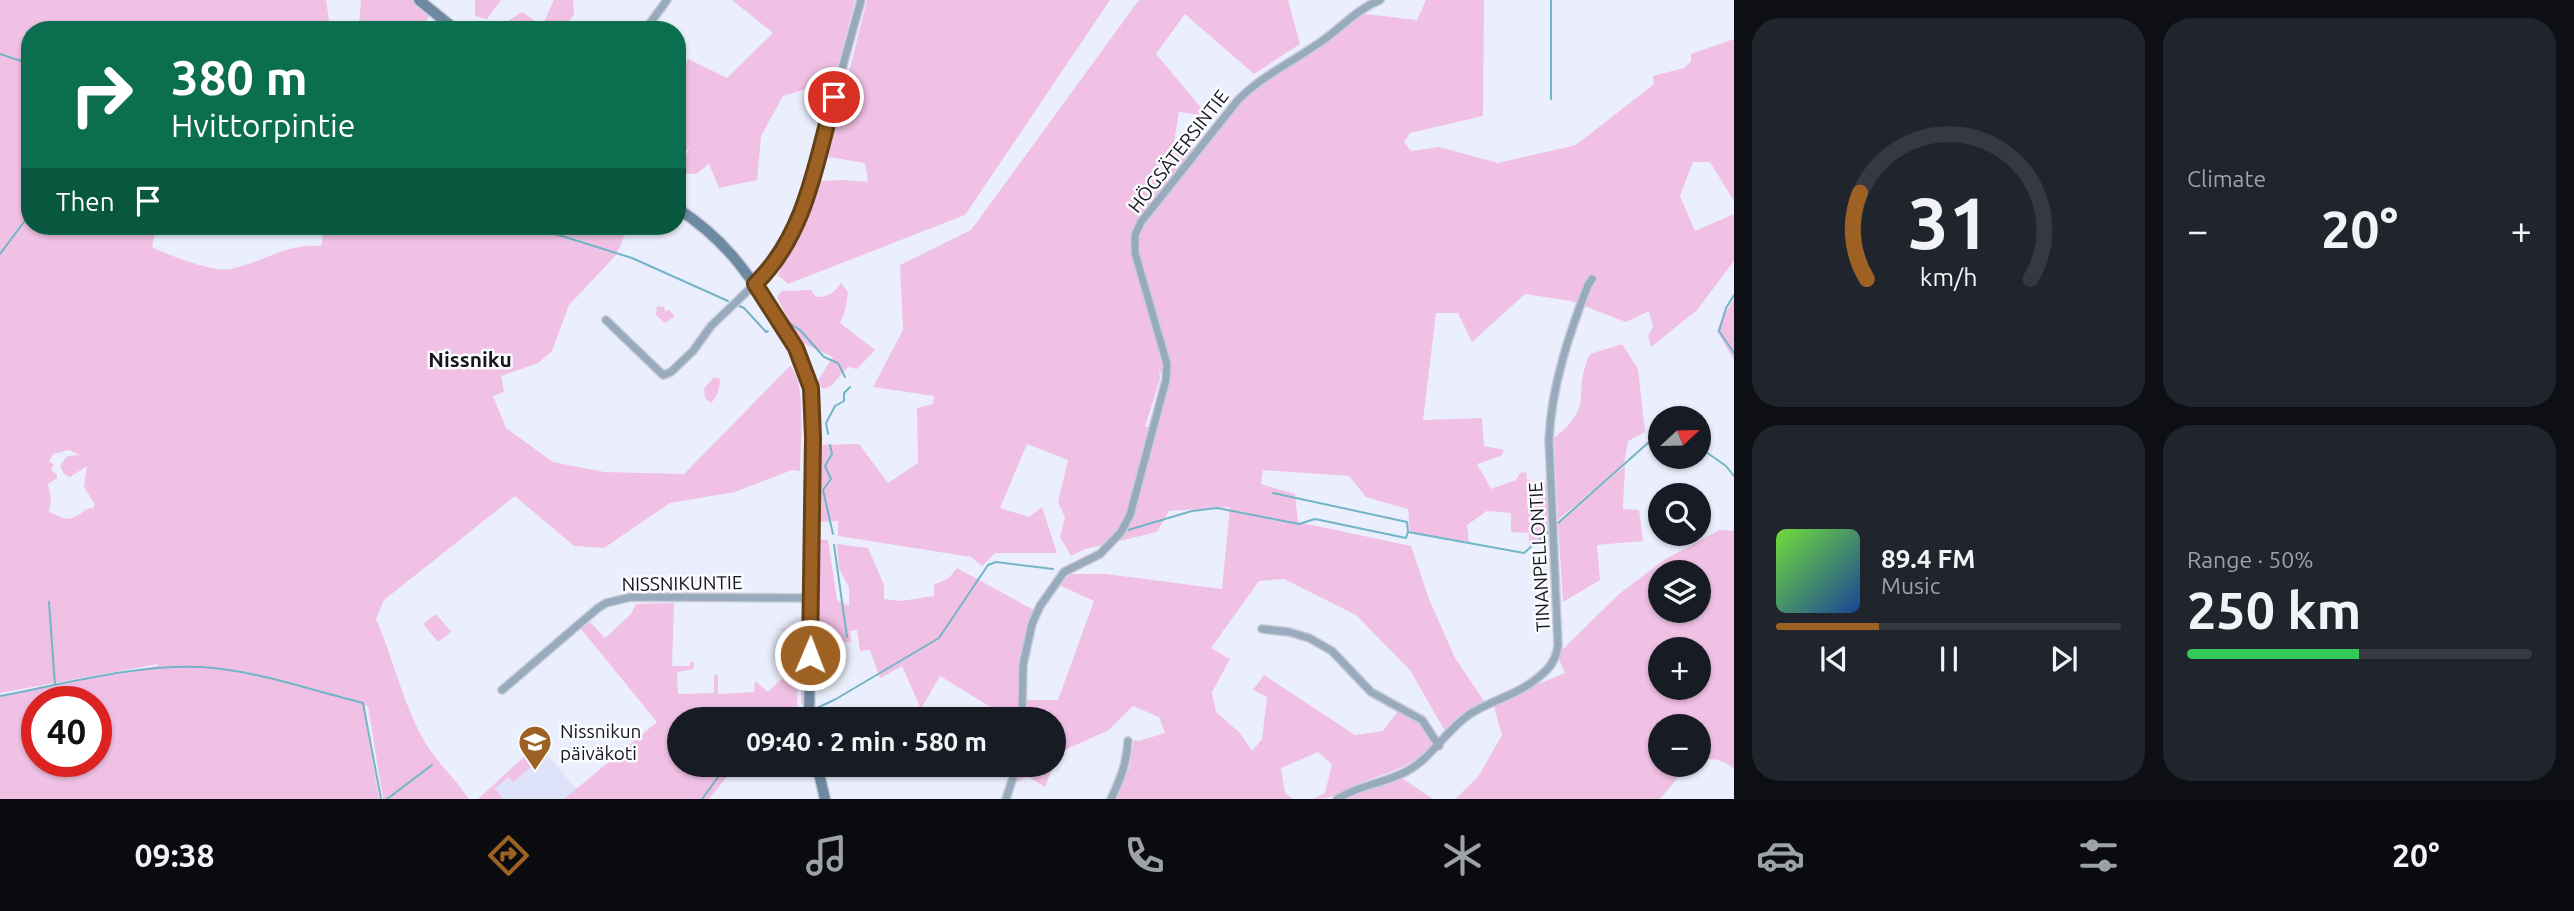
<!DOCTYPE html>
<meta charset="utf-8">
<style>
body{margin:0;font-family:Ubuntu,sans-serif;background:#20242c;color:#f1f3f6;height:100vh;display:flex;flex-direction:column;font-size:26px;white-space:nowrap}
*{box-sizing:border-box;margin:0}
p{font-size:23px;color:#9ea1a6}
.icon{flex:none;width:38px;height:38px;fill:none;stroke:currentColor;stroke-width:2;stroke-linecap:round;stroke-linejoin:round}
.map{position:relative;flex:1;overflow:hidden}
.drawer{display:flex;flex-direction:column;gap:18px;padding:18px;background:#0d0f14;width:840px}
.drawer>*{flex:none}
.banner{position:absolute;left:21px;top:21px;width:665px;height:214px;border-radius:28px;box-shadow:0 2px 5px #0004;background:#0b6e4f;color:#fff;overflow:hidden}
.needle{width:46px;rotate:68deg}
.fabs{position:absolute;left:1648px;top:406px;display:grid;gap:14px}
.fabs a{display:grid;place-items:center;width:63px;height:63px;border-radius:50%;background:#171b24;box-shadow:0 2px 5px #0004;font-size:35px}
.speed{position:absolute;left:21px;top:686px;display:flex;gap:14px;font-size:35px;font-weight:700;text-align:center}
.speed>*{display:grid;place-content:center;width:91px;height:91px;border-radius:50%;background:#171b24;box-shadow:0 2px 5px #0004;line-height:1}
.speed .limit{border:10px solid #d22;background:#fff;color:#111}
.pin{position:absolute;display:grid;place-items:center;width:60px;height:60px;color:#fff;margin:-30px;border:4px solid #fff;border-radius:50%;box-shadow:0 2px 7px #0007}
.me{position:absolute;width:77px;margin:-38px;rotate:1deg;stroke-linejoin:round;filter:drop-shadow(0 0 5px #0008)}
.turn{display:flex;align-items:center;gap:24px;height:147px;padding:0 35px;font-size:32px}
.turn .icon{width:91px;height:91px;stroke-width:2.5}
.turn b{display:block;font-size:49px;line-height:60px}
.then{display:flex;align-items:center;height:66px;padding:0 35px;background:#0003;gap:14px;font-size:26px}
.big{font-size:52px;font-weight:700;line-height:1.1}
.drawer .tile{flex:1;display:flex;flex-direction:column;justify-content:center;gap:10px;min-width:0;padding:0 24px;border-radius:28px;background:#20242c}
.drawer .dial{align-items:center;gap:0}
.dial svg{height:182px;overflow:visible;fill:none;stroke:#363941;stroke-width:7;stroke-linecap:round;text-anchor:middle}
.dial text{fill:#f1f3f6;stroke:none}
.song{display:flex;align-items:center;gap:21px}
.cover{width:84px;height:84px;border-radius:10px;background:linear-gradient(135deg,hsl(100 70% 55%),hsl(220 70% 35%))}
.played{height:7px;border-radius:4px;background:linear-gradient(90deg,#9d6223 30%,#363941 30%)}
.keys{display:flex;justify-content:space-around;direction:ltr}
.heat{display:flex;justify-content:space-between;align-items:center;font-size:38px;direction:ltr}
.charge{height:10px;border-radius:5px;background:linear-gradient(90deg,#34c759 50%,#363941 0)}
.drawer .tiles{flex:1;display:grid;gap:18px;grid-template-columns:repeat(2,1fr)}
.trip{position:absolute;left:667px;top:707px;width:399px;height:70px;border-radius:35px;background:#171b24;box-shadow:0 2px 5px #0004;font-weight:700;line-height:70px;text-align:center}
.dock{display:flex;height:112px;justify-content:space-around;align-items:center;background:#090b0e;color:#9ea1a6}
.dock .icon{width:49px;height:49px}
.dock .current{color:#9d6223}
.dock b{font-size:32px;color:#f1f3f6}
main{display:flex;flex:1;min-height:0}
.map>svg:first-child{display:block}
</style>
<main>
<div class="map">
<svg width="1734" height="799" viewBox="0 0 1734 799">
<rect width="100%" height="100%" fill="#ebeefc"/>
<polygon fill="#dee3f9" points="538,744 577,790 564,799 478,799"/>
<g fill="#f0c1e5" fill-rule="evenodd">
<path d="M 0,0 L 326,0 L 329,20 L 326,30 L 30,30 L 30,226 L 156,226 L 152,247 C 168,255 214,273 231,269 C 264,262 284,244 321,246 L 325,226 L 629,226 L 616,255 L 569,305 L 552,351 L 538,363 L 501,376 L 504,392 L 493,396 L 506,428 L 553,462 L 604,472 L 684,474 L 790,366 C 807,380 800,448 800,471 L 792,470 L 735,492 L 670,503 L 604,548 L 574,546 L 515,496 L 384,600 L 376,619 C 393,658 402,700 422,737 C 434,760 455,778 469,799 L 383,799 L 368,706 L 363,705 L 379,799 L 0,799 L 0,695 L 157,666 L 158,664 L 0,693 ZM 69,450 L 80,455 L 67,456 L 60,466 L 64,474 L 70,477 L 87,466 L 84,487 L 95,505 L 93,508 C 83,508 81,516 72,518 C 65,521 55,514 49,512 L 51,498 L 48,484 L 57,478 L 57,475 L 51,470 L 54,464 L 49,462 L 53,454 ZM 37,702 L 96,702 L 96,761 L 37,761 Z"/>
<path d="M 361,0 L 414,0 L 431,13 L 423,26 L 413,21 C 391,29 382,31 359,25 Z"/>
<polygon points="475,0 501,0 487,19 475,16"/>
<polygon points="554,0 573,0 574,14 563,30 502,30 505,23 522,12 542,26"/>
<polygon points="732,0 855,0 834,80 783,96 761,136 757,180 719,188 709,164 696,174 678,173 690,147 677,159 677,84 688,59 727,78 773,33"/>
<polygon points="867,0 1110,0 965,215 788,284 778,275 819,181 846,180 868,182 865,163 828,157"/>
<path d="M 1139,0 L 1288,0 L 1300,44 L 1254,74 L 1185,14 L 1156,54 L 1208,116 L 1179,112 L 1174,142 L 1198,149 L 1238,100 L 1356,13 L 1417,20 L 1426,0 L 1484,0 L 1483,116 L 1410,133 L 1404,142 L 1411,151 L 1439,147 L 1498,163 L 1576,145 L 1654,84 L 1653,76 L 1684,68 L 1691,61 L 1691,54 L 1734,39 L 1734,201 L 1710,162 L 1693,162 L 1680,196 L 1695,231 L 1734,214 L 1734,261 L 1697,310 L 1651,347 L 1648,336 L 1653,327 L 1649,311 L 1626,322 L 1571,301 L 1525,294 L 1472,342 L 1458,313 L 1436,313 L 1423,420 L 1482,418 L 1484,446 L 1504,450 L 1501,456 L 1477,464 L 1491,489 L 1516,480 L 1520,473 L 1526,472 L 1527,480 L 1547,483 L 1548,535 L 1529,548 L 1529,533 L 1511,532 L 1511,513 L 1487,511 L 1467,525 L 1469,542 L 1410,533 L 1408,509 L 1366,497 L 1349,476 L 1263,470 L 1261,484 L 1295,494 L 1298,522 L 1411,546 L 1429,599 L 1455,658 L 1484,701 L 1456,718 L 1445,731 L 1410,670 L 1356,615 L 1284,579 L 1259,581 L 1211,648 L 1230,659 L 1212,692 L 1216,712 L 1240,733 L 1252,751 L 1262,739 L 1267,697 L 1253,690 L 1264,675 L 1355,735 L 1383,731 L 1398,711 L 1419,723 L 1434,745 C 1409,769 1385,773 1355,785 C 1337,793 1334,799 1313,799 L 1325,793 L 1332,764 L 1318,752 L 1281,768 L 1285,793 L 1293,799 L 1114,799 L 1129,769 L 1134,740 L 1139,741 L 1165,733 L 1159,717 L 1133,706 L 1109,730 L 1058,753 L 1054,765 L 1054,719 L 1025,719 L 1026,700 L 1058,700 L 1094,601 L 1059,585 L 1070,574 L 1106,574 L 1222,589 L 1230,507 L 1169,511 L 1157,532 L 1085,549 L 1071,556 L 1060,537 L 1065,517 L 1058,502 L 1068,460 L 1027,444 L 1000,508 L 1029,517 L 1042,507 L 1057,553 L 995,553 L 982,566 L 971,557 L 838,536 L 838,521 L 816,522 L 818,445 L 859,444 L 888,483 L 918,463 L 917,408 L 933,404 L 934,396 L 873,387 L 903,330 L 900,265 L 971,230 ZM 1159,370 L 1166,381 L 1154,427 L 1145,427 L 1160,379 Z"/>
<path d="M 841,283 L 848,292 L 845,312 L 840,323 L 875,350 L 857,369 L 848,367 L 831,386 L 823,389 L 817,382 L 833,357 L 803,343 L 788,320 L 777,296 L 782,291 L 811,290 L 816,297 C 829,297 834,293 841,283 Z"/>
<polygon points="1734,299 1734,360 1717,331 1723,316"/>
<polygon points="657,306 664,307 665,311 669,310 675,316 665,323 656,315"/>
<path d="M 1622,344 L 1638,369 L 1645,432 L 1628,441 L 1624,464 L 1558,520 L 1554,438 C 1597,405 1571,393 1590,354 Z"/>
<path d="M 714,377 L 720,379 C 720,388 717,396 711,403 L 705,398 L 704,389 Z"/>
<polygon points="1625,466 1623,509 1639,510 1643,541 1597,545 1600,580 1563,602 1558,523"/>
<path d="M 1719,530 L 1734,531 L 1734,769 C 1724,760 1713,757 1699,761 L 1699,726 L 1661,726 L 1661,765 L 1692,765 L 1684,770 L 1660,799 L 1455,799 L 1478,777 L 1502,735 L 1493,703 L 1565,673 L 1559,659 L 1560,652 L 1619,594 L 1664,560 ZM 1661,572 L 1699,572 L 1699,611 L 1661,611 ZM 1661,649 L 1699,649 L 1699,688 L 1661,688 Z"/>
<polygon points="817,539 828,540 837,600 849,606 849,587 839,569 837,544 868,548 884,585 884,599 901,601 934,596 934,585 949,578 957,568 1034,610 1019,677 1020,719 1010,719 940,676 921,709 902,666 880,678 870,650 860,651 857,630 850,631 851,642 814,643 817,562 814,550"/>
<polygon points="674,603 672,666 690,666 690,662 694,662 693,669 677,672 678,694 714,693 714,675 718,674 718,694 754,692 755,681 768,692 787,674 775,661 775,658 794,657 791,631 777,629 796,629 798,632 797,719 679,719 679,765 736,765 709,799 564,799 657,722 581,629 590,622 605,638 631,614 636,604"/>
<polygon points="436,614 451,632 438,642 423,624"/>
<polygon points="802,632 806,642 805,703 801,704"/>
<polygon points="538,744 546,754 513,782 508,777 495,788 503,799 478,799"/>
<polygon points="1020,765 1053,765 1045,787 1027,776 1017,782"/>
<polygon points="1402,778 1433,799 1347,799 1361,790"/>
</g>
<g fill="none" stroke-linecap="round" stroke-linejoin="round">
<g stroke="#71b5c7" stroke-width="2">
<polyline points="1551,0 1551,99"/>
<polyline points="22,53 27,32"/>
<polyline points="0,54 30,64"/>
<polyline points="530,226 632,258 728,301"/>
<polyline points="0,254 30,214"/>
<polyline points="1734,295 1726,308 1719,331 1734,353"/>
<polyline points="739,306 744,308 766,332 768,331"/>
<polyline points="786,321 800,330 824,357 838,363 845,377"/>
<polyline points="828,434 826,423 835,406 844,401 844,393 850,387"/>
<polyline points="830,445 832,454 825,466 831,479 823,490 833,534"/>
<polyline points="1699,447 1726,466 1734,476"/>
<polyline points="1273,493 1407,522 1408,531"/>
<polyline points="1558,523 1649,442 1661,441"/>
<polyline points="1128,530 1192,511 1217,508 1299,524 1315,519 1406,538 1408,532 1524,553 1548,532"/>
<polyline points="834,545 847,637"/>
<polyline points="49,602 55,685"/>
<path d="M 0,696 C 64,684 136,664 201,667 C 255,670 310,690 363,703 L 381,799"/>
<polyline points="815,709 836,699 939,638 988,565 996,562 1053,569"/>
<polyline points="387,799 432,765"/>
<polyline points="702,799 727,765"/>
</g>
<defs>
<g id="street">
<polyline points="645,30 667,0"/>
<polyline points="606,320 663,375 671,372 693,351 711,326 759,280 777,259 792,232 817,171 827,123 861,0"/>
<polyline points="1262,629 1289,632 1309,638 1332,651 1371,692 1422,720 1439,746"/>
<polyline points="502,690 598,608 606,603 631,597 810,598"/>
<path d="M 1022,719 L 1023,665 L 1032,624 L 1040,606 L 1064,572 L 1100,554 L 1121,532 L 1130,515 L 1166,380 L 1167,364 L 1135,253 L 1135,235 L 1141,222 L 1238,100 C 1263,75 1294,61 1322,41 C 1342,27 1357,9 1380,0"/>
<polyline points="1006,799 1017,765"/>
<path d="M 1111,799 C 1120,780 1127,763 1128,741"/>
<path d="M 1337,799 C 1357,786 1380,784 1401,774 C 1431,761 1444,731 1470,714 C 1492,700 1520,694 1540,676 C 1551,667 1556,659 1558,645 L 1549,440 C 1551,388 1569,334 1588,285 L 1592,279"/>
</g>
<g id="secondary">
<polyline points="419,0 456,30"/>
<path d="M 677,208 C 724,239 744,268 774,313 C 787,333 800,352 808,374 C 815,395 813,417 813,438 L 809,719"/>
<polyline points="817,765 825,799"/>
</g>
</defs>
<use href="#street" stroke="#c9ccd8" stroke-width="10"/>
<use href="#secondary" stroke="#c9ccd8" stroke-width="13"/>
<use href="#street" stroke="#98abbd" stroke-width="7"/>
<use href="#secondary" stroke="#6e8aa3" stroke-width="10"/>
</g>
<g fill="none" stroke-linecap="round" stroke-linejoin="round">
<defs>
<path id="route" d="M 810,655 L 813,438 L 811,388 L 796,348 L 755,284 C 806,235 816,162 834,97"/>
</defs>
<use href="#route" stroke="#664017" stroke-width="18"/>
<use href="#route" stroke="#9d6223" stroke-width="12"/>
</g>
<defs>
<symbol id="school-pin" viewBox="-11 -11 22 30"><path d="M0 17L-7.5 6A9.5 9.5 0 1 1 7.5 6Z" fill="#9d6223" stroke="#fbfcff"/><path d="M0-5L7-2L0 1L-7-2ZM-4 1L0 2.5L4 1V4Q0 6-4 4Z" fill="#fff"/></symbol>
</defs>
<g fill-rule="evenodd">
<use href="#school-pin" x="516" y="723" width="38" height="52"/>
</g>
<g text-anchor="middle" stroke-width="5" stroke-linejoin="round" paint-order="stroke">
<g font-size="19" fill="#16171c" stroke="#fbfcff">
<text transform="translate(1178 151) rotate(-52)" y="7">HÖGSÄTERSINTIE</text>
<text transform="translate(1539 557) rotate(-93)" y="7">TINANPELLONTIE</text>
<text transform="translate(682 583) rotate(-1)" y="7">NISSNIKUNTIE</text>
</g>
<g font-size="19" fill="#16171c" stroke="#fbfcff" text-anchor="start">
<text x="560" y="738">Nissnikun<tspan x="560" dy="22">päiväkoti</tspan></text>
</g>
<g font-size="21" font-weight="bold" fill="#16171c" stroke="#fbfcff">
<text x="470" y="367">Nissniku</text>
</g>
</g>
</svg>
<div class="fabs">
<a><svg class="needle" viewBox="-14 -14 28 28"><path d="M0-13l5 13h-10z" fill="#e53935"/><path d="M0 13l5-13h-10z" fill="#9ea1a6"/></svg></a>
<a><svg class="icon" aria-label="search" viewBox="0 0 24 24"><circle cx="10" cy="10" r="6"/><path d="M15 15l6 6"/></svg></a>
<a><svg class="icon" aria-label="layers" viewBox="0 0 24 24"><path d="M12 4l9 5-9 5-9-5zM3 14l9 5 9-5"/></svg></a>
<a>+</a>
<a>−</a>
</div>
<div class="speed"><div class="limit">40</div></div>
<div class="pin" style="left:834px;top:97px;background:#d93025"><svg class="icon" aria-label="arrive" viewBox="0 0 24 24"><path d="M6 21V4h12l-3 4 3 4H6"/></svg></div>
<svg class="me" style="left:810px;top:655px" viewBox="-20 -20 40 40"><circle r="17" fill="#9d6223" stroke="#fff" stroke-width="3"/><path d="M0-11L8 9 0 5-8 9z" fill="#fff"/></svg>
<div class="trip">09:40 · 2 min · 580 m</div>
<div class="banner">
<div class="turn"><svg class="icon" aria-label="right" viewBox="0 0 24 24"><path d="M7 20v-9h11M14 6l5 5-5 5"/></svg><div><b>380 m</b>Hvittorpintie</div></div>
<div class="then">Then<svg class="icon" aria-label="arrive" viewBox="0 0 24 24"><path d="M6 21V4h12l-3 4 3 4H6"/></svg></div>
</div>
</div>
<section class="drawer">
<div class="tiles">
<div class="tile dial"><svg viewBox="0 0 100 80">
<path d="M14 69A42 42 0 1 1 86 69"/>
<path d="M14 69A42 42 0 0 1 11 31" stroke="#9d6223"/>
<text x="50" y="56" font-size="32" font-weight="700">31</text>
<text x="50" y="72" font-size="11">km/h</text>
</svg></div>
<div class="tile"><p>Climate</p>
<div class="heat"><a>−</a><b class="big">20°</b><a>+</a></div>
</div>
<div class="tile">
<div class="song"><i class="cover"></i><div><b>89.4 FM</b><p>Music</p></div></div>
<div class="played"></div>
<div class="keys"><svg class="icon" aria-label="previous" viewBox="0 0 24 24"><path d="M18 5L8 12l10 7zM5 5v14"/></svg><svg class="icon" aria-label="pause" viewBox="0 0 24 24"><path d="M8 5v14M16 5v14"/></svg><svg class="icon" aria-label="next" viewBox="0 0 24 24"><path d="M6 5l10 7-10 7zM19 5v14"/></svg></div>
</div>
<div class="tile"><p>Range · 50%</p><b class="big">250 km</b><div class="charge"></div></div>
</div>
</section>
</main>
<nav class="dock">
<b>09:38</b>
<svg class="icon current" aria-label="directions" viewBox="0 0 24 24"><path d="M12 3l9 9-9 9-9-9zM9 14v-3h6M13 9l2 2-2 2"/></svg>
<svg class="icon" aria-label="music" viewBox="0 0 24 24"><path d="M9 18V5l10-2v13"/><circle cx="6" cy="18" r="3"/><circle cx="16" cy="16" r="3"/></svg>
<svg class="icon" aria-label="phone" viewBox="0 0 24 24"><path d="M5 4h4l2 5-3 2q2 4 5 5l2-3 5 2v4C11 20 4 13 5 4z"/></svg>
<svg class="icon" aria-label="climate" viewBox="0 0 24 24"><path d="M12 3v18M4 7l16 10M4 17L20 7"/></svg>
<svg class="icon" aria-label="car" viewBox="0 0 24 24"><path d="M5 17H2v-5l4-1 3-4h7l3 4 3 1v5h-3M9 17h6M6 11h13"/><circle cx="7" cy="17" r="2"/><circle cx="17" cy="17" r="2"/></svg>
<svg class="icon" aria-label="filters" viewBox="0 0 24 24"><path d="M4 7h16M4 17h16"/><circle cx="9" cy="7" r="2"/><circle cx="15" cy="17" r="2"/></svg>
<b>20°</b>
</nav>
